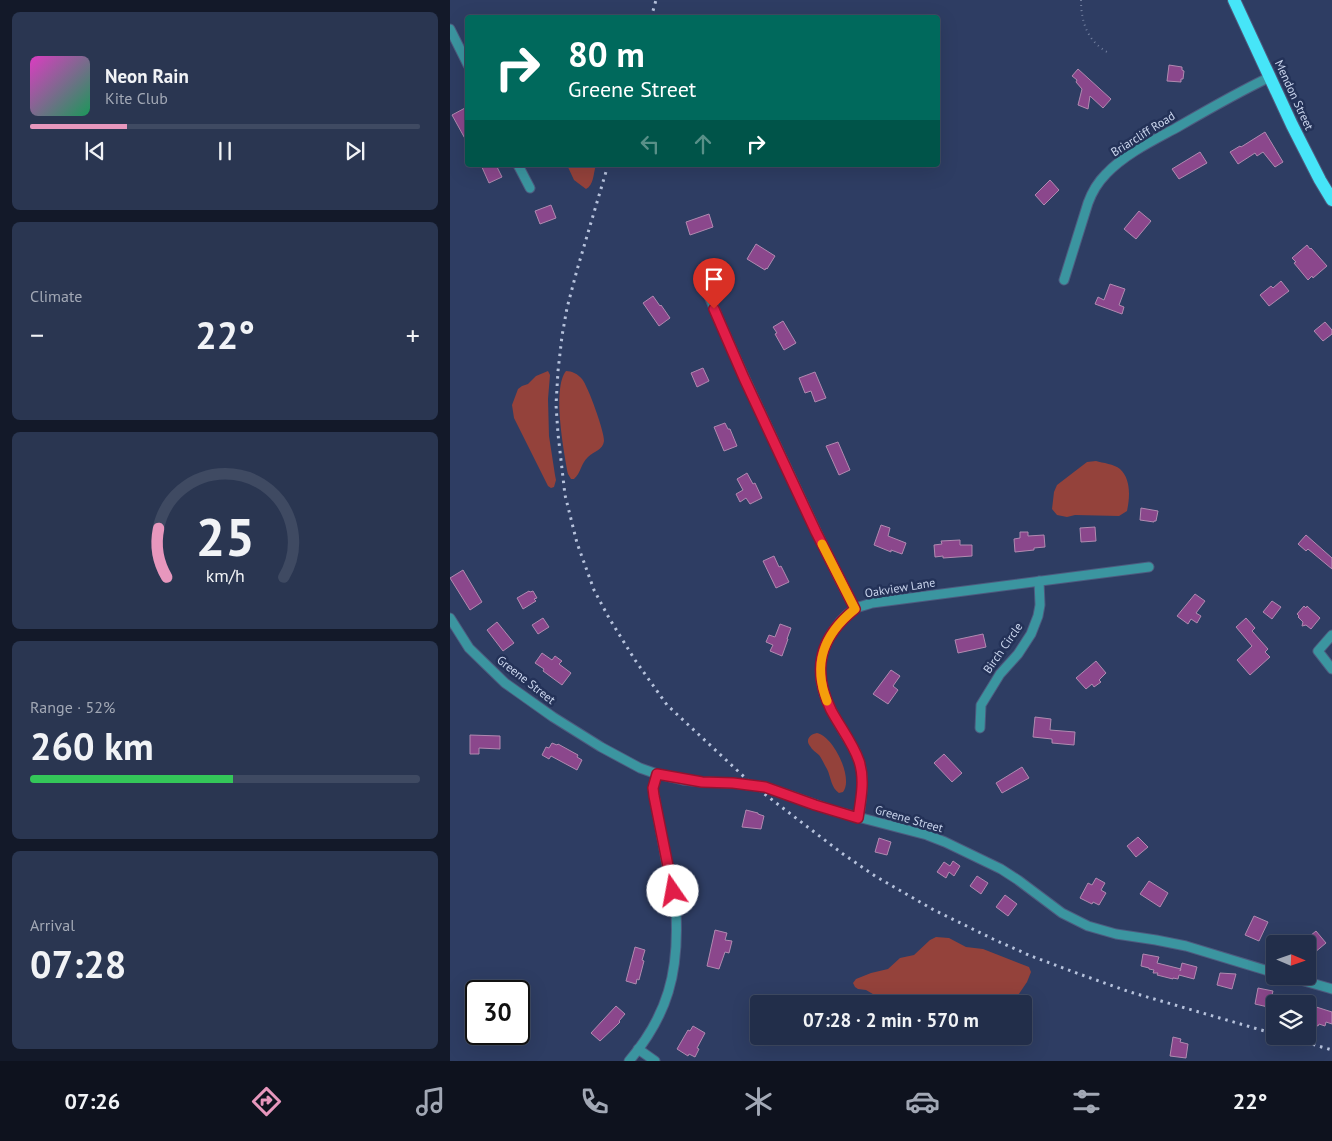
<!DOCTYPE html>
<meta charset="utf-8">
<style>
body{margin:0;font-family:"PT Sans",sans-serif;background:#2a3651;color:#f1f3f6;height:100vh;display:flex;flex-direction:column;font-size:19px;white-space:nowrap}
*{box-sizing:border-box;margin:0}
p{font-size:16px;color:#a2a8b5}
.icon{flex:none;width:28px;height:28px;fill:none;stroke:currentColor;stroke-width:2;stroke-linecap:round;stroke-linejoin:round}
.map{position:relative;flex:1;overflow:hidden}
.panel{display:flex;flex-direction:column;gap:12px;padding:12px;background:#131929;width:450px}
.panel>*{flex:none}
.guide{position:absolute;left:15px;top:15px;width:475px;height:152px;border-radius:5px;box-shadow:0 5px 20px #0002,0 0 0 1px #3f4a62;background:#00695c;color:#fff;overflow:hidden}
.needle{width:32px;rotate:92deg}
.controls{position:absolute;left:816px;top:935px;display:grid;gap:10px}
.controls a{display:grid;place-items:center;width:50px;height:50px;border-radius:5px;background:#222e4a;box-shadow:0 5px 20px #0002,0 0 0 1px #3f4a62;font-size:25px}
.speed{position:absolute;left:15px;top:980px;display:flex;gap:10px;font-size:25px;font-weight:700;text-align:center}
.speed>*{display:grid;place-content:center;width:65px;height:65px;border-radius:50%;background:#222e4a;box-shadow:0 5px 20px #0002,0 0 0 1px #3f4a62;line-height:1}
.speed .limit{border:2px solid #111;border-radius:8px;background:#fff;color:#111}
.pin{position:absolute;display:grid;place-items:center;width:42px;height:42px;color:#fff;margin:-51px -21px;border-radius:50% 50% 50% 0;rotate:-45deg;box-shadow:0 0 5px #0007}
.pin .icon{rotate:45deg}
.me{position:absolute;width:55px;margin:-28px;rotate:348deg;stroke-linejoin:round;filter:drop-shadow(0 0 4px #0008)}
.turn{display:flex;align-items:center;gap:18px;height:105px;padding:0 20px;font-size:22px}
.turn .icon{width:65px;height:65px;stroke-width:2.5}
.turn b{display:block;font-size:35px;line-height:42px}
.lanes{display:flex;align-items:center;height:48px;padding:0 20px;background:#0003;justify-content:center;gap:25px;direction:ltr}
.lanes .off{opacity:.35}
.big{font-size:38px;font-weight:800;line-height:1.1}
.panel .tile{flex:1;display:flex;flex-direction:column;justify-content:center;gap:8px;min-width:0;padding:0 18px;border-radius:8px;background:#2a3651}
.panel .dial{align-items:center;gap:0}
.dial svg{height:130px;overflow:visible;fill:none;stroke:#3f4a62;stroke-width:7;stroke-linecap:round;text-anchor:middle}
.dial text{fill:#f1f3f6;stroke:none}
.song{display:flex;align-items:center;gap:15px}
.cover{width:60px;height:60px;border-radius:8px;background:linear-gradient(135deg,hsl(310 70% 55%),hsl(150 70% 35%))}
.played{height:5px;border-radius:2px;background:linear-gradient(90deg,#e797bd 25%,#3f4a62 25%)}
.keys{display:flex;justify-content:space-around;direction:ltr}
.heat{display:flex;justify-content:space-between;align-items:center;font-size:28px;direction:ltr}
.charge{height:8px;border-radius:4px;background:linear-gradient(90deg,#34c759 52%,#3f4a62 0)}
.trip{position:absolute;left:300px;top:995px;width:282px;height:50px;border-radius:5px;background:#222e4a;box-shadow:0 5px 20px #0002,0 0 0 1px #3f4a62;font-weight:800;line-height:50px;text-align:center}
.tab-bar{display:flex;height:80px;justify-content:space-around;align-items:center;background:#0e121e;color:#a2a8b5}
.tab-bar .icon{width:35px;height:35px}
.tab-bar .on{color:#e797bd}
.tab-bar b{font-size:22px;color:#f1f3f6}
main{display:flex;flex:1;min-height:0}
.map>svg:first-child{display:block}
</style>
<main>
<section class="panel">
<div class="tile">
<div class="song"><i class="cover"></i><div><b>Neon Rain</b><p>Kite Club</p></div></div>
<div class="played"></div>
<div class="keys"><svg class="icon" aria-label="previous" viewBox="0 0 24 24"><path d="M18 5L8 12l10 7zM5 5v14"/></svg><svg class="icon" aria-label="pause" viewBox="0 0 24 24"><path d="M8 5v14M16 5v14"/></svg><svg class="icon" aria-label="next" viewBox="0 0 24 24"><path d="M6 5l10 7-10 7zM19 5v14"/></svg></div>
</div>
<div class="tile"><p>Climate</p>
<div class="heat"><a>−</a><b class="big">22°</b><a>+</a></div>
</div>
<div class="tile dial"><svg viewBox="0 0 100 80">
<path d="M14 69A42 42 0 1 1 86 69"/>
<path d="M14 69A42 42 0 0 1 9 39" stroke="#e797bd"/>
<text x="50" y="56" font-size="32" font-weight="700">25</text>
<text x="50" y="72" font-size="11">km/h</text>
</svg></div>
<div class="tile"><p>Range · 52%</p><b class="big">260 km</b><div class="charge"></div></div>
<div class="tile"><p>Arrival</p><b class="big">07:28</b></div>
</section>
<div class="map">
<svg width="882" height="1061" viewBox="0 0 882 1061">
<rect width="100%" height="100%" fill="#2e3d63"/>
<g fill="#94423b">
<path d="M 117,165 L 146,165 C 143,174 144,185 136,189 L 124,180 Z"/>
<polygon points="98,371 100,375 98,399 99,436 105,475 106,480 104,487 101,488 98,486 64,418 62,405 68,389 72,386 78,384 86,376"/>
<path d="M 116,371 C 122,371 128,374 132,379 C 138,386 155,433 154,441 C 153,450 144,451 138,457 C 131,463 131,473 124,479 L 121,479 L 118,474 C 114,452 102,388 116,371 Z"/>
<path d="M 646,461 C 653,463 664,464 670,469 C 681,479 680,497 677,511 L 669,516 L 625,515 L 617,517 L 607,515 L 602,509 L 604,492 L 607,485 L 637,462 Z"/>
<path d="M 367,733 C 383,736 404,778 393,792 L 389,793 C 381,788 381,777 377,769 C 374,764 372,759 369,755 C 366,752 362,750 360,746 C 355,740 360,734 367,733 Z"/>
<polygon points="486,937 499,938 516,947 533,949 579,967 581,972 577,982 562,1004 440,1004 416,990 408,989 405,987 403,983 406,979 421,973 438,969 450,958 464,955 480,940"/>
</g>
<g fill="#8b478c" stroke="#b08ab0">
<polygon points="719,65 732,67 732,70 734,71 733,79 731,79 731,82 717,81"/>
<polygon points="628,69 661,99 653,108 640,96 638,109 628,105 632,89 626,82 627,80 622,76"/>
<polygon points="15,108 18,113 18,144 2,115"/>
<polygon points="815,132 833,162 825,167 813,152 807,156 805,153 788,164 780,152 790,146 791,147"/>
<polygon points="750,152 757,163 729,179 722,169"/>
<polygon points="31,165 46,165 52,177 39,183"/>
<polygon points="600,180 609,190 594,205 585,195"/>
<polygon points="101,205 106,218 90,224 85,211"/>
<polygon points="689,211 701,221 686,239 674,229"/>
<polygon points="259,214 263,227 240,235 236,222"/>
<polygon points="306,244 325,256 317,269 316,268 315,270 297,259"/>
<polygon points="857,245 860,249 861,248 877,266 863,278 862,276 858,280 844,263 846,262 842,258"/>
<polygon points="831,281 839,291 819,306 810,295 821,286 823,288"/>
<polygon points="660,284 675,289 669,305 674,307 672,314 645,304 648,297 654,300"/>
<polygon points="203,296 210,306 211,305 220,318 209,326 193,303"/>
<polygon points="333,321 346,343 334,350 325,334 327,333 323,327"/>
<polygon points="875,322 882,330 882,334 873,341 864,331"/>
<polygon points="253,368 259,381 247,387 241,373"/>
<polygon points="365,372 376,398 365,402 361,391 355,393 349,378"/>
<polygon points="275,423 278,429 280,429 287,446 274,451 264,427"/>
<polygon points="388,442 400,470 389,475 376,446"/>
<polygon points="297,473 303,484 305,483 312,498 300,504 296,498 290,502 286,494 293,490 287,479"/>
<polygon points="691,508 708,511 706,521 704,521 704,522 690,520"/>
<polygon points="431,525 440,528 438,536 456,543 452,554 441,550 441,552 424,545"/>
<polygon points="645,527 646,541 631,542 630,528"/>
<polygon points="570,532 578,532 578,536 594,535 595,547 584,548 584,550 565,552 564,539 570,538"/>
<polygon points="856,535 882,558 882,569 858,549 856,551 848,544"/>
<polygon points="510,540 510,545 522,545 522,556 493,558 493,556 485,557 484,545 492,544 491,541"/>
<polygon points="324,556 329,567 331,566 339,582 326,588 313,561"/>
<polygon points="13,570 32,602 20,610 0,578"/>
<polygon points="79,591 80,592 83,591 87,598 84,599 86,601 73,609 67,598"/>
<polygon points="745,594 755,601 746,613 751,616 747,623 741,619 738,624 727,616"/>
<polygon points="822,601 831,607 822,619 813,612"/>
<polygon points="854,606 856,608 857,606 870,618 861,629 856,625 852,626 853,622 848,617 849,616 847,614"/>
<polygon points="93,618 99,627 88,634 82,625"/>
<polygon points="796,618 805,628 802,631 818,649 815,652 820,657 800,675 787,660 802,646 786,627"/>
<polygon points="47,622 64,643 53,651 37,630"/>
<polygon points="330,624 341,628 337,639 338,639 332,656 320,651 323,645 316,642 319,635 325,637"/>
<polygon points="533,634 536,647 508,653 505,640"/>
<polygon points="92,653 102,660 105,656 112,661 109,664 121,673 112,685 93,671 94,669 85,663"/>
<polygon points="646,661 656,673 649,680 651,682 644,687 642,684 636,689 626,678"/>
<polygon points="441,670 450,676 443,686 448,690 438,704 423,694"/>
<polygon points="585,717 601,719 600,730 625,732 624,745 602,743 602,739 583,737"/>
<polygon points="20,735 50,736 50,749 29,748 29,754 20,754"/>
<polygon points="102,743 107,745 108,744 128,755 127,757 132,760 127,770 101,756 99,759 92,755 96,747 99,748"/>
<polygon points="494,754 512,773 502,782 484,763"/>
<polygon points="572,767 579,778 552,793 546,783"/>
<polygon points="296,810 308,813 308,814 314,816 311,829 292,827"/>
<polygon points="688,837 698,847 686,857 677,846"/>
<polygon points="429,838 441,842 437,855 425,852"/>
<polygon points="503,861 510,866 504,876 499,872 496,878 487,872 494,862 500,866"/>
<polygon points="527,876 538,883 531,894 520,886"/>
<polygon points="646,878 655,883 651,890 656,893 649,905 643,902 642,904 630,898 638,883 642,885"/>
<polygon points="699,881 718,893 710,907 690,894"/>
<polygon points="555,895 567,904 558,916 546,907"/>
<polygon points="804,916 818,922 809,941 795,935"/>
<polygon points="265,930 277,933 275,940 282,941 279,953 275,952 269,969 257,966"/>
<polygon points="866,931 876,943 864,953 854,941"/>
<polygon points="185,947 195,950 192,960 194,961 189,980 187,979 186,984 176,981"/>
<polygon points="693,954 709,957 707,963 731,969 730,971 732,963 747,967 744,979 729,975 728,979 723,978 723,979 707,975 708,973 703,973 704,970 699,969 699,968 691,966"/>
<polygon points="770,973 786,974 782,989 767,985"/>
<polygon points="808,988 823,991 822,995 844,1000 844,1004 825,1004 825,1007 819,1006 818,1007 805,1004"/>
<polygon points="860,1005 882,1012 882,1024 876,1022 875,1026 869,1024 868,1026 858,1022 858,1012"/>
<polygon points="166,1006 175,1014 169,1021 170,1022 167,1025 150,1041 141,1033"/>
<polygon points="243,1026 255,1033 247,1048 249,1049 245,1057 239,1054 238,1056 227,1049 238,1030 240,1031"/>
<polygon points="723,1037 731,1039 730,1042 738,1044 736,1058 720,1056"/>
</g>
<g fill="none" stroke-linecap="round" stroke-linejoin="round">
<defs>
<g id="minor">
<polyline points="0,29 18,65"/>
<polyline points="68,165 80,188"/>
<path d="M 614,280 L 638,203 C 642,192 648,182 656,174 C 675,154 702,141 726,128 C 757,110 788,92 820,77"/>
<path d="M 253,281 C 277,343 306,402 334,462 C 357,511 379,561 405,609"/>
<polyline points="0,618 19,648 55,683 103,717 151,747 190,768 207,774 233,780 252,782 283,783 315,787 381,810 477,835 495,842 551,869 568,880 612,913 638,926 666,934 706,940 736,946 825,973"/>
<polyline points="882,635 868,651 882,669"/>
<polyline points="530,728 531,705 550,674 568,654 581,634 588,616 590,605 589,581"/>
<path d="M 409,817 C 411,799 415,779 409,761 C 406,751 400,742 395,734 C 375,701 360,675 379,638 C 385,627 394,616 404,609 C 409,606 417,605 422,603 L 699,567"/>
<polyline points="837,976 882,989"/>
<polyline points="188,1049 205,1061"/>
<path d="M 179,1061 C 218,1015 229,972 226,913 L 204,795 L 203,788 L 207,774"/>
</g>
<polyline id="major" points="784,0 842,125 870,180 882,200"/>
</defs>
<use href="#minor" stroke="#4d5b7f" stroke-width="11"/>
<use href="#major" stroke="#4d5b7f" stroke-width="14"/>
<path stroke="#717e9e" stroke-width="2" stroke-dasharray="1 4" stroke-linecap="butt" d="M 631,0 C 631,23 638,42 659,53"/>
<use href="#minor" stroke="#3b95a0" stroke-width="9"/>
<use href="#major" stroke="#46e5f8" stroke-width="12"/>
<g stroke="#b6c2dc" stroke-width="3" stroke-dasharray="2.5 5" stroke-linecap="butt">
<polyline points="201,18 206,0"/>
<polyline points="158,165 127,270 117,308 112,336 108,371 106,405 108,434 115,495 127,543 144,590 159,618 185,660 217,705 304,786 393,854 425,876 484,910 543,939 581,956 632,975 680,992 825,1034"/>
<polyline points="834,1036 882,1050"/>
</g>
</g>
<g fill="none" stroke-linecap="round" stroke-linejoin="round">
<defs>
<path id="route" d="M 223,891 L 204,796 L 203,788 L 207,774 L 252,782 L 283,783 L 315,787 L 365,805 L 408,818 C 411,799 415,779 409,761 C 403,743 390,727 381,710 C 361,669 370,637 405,609 L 366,532 L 294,378 L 264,309"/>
</defs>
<use href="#route" stroke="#92132f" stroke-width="12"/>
<use href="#route" stroke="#e11d48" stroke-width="9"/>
<path stroke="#f59e0b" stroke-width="9" d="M 372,544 L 405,609 C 374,634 362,663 377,701"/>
</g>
<g text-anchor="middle" stroke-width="5" stroke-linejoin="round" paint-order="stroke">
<g font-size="12" fill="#cad5ed" stroke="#243258">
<text transform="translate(844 95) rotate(65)" y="4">Mendon Street</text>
<text transform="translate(693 134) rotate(-32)" y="4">Briarcliff Road</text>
<text transform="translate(450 588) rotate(-9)" y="4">Oakview Lane</text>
<text transform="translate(553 648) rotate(-55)" y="4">Birch Circle</text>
<text transform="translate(76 680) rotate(38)" y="4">Greene Street</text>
<text transform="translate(459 819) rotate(16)" y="4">Greene Street</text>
</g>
</g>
</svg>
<div class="controls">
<a><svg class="needle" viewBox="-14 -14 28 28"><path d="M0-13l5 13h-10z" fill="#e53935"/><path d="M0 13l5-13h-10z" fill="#a2a8b5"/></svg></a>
<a><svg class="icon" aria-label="layers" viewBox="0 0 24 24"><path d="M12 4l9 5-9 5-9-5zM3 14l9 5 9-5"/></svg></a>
</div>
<div class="speed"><div class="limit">30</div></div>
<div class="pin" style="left:264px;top:309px;background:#d93025"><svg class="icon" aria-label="arrive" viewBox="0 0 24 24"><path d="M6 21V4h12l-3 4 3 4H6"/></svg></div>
<svg class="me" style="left:223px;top:891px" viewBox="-20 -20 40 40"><circle r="19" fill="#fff"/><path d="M0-13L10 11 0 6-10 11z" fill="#e11d48"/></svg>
<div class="trip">07:28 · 2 min · 570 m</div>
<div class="guide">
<div class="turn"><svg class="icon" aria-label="right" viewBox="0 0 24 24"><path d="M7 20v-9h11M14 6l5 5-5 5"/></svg><div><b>80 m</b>Greene Street</div></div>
<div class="lanes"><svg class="icon off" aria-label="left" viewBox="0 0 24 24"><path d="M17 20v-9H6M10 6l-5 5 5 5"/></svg><svg class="icon off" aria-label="ahead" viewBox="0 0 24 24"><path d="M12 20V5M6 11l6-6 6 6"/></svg><svg class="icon" aria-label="right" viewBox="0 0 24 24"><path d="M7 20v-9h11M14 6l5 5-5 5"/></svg></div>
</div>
</div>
</main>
<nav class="tab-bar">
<b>07:26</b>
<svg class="icon on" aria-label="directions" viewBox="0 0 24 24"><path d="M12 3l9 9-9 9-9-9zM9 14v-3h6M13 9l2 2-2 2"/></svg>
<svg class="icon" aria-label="music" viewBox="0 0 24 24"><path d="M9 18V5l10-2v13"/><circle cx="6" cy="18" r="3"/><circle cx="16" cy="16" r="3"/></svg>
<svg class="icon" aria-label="phone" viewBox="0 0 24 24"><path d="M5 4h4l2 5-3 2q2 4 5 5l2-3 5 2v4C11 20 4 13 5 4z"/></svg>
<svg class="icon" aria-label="climate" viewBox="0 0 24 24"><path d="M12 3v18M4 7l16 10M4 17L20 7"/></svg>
<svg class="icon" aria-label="car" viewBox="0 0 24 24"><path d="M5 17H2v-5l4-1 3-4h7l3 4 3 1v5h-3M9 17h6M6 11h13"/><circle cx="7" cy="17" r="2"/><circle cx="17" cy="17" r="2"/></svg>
<svg class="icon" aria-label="filters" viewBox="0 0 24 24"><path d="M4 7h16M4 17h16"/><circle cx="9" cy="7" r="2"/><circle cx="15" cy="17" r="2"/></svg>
<b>22°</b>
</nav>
